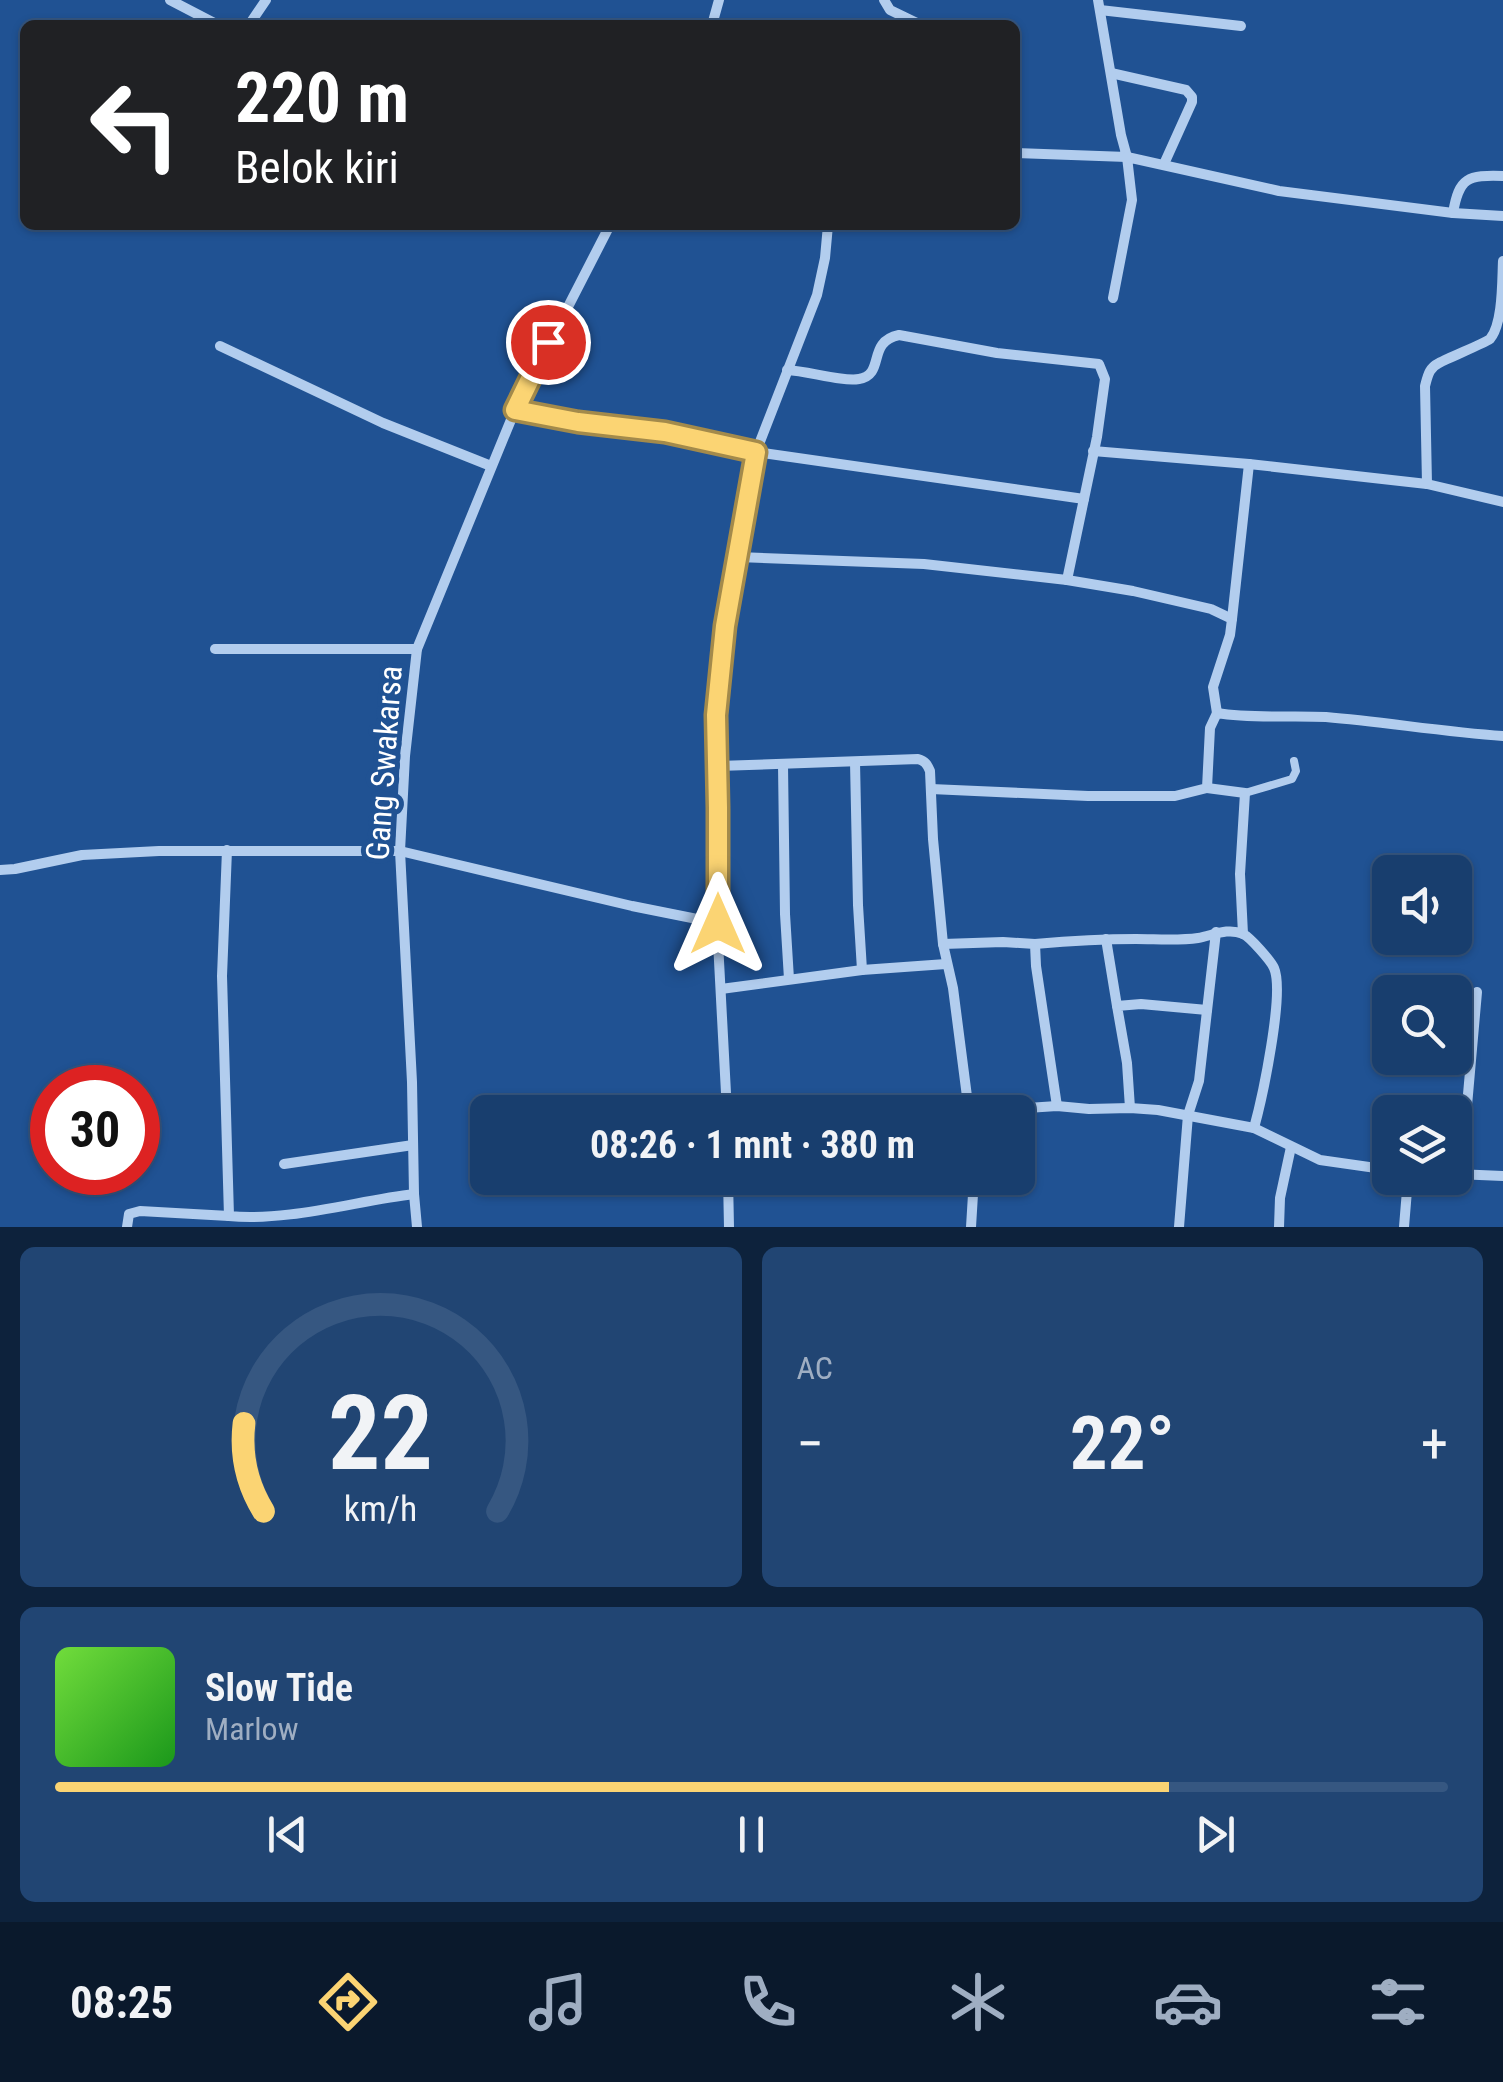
<!DOCTYPE html>
<html lang="id">
<meta charset="utf-8">
<style>
body{margin:0;font-family:"Roboto Condensed",sans-serif;background:#214573;color:#f1f3f6;height:100vh;display:flex;flex-direction:column;font-size:38px;white-space:nowrap}
*{box-sizing:border-box;margin:0}
p{font-size:32px;color:#9faec2}
.icon{flex:none;width:55px;height:55px;fill:none;stroke:currentColor;stroke-width:2;stroke-linecap:round;stroke-linejoin:round}
.map{position:relative;height:1227px;overflow:hidden}
.drawer{display:flex;flex-direction:column;gap:20px;padding:20px;background:#0d223c;flex:1}
.drawer>*{flex:none}
.guide{position:absolute;left:20px;top:20px;width:1000px;height:210px;border-radius:15px;box-shadow:0 2px 8px #0004,0 0 0 2px #365781;background:#202124;color:#fff;overflow:hidden}
.buttons{position:absolute;left:1372px;top:855px;display:grid;gap:20px}
.buttons a{display:grid;place-items:center;width:100px;height:100px;border-radius:15px;background:#183e6e;box-shadow:0 2px 8px #0004,0 0 0 2px #365781;font-size:50px}
.speed{position:absolute;left:30px;top:1065px;display:flex;gap:20px;font-size:50px;font-weight:700;text-align:center}
.speed>*{display:grid;place-content:center;width:130px;height:130px;border-radius:50%;background:#183e6e;box-shadow:0 2px 8px #0004,0 0 0 2px #365781;line-height:1}
.speed .limit{border:15px solid #d22;background:#fff;color:#111}
.pin{position:absolute;display:grid;place-items:center;width:85px;height:85px;color:#fff;margin:-42px;border:5px solid #fff;border-radius:50%;box-shadow:0 2px 10px #0007}
.me{position:absolute;width:110px;margin:-55px;rotate:0deg;stroke-linejoin:round;filter:drop-shadow(0 0 8px #0008)}
.turn{display:flex;align-items:center;gap:35px;height:210px;padding:0 50px;font-size:45px}
.turn .icon{width:130px;height:130px;stroke-width:2.5}
.turn b{display:block;font-size:70px;line-height:85px}
.big{font-size:75px;font-weight:700;line-height:1.1}
.drawer .widget{flex:1;display:flex;flex-direction:column;justify-content:center;gap:15px;min-width:0;padding:0 35px;border-radius:15px;background:#214573}
.drawer .dial{align-items:center;gap:0}
.dial svg{height:260px;overflow:visible;fill:none;stroke:#365781;stroke-width:7;stroke-linecap:round;text-anchor:middle}
.dial text{fill:#f1f3f6;stroke:none}
.song{display:flex;align-items:center;gap:30px}
.cover{width:120px;height:120px;border-radius:15px;background:linear-gradient(135deg,hsl(100 70% 55%),hsl(120 70% 35%))}
.played{height:10px;border-radius:5px;background:linear-gradient(90deg,#fbd473 80%,#365781 80%)}
.keys{display:flex;justify-content:space-around;direction:ltr}
.heat{display:flex;justify-content:space-between;align-items:center;font-size:55px;direction:ltr}
.drawer .tiles{flex:1;display:grid;gap:20px;grid-template-columns:1fr 1fr}
.widget:last-child{grid-column:span 2}
.trip{position:absolute;left:470px;top:1095px;width:565px;height:100px;border-radius:15px;background:#183e6e;box-shadow:0 2px 8px #0004,0 0 0 2px #365781;font-weight:700;line-height:100px;text-align:center}
.dock{display:flex;height:160px;justify-content:space-around;align-items:center;background:#0a192c;color:#9faec2}
.dock .icon{width:70px;height:70px}
.dock .on{color:#fbd473}
.dock b{font-size:45px;color:#f1f3f6}
.map>svg:first-child{display:block}
</style>
<div class="map">
<svg width="1503" height="1227" viewBox="0 0 1503 1227">
<rect width="100%" height="100%" fill="#205293"/>
<g fill="none" stroke-linecap="round" stroke-linejoin="round">
<polyline stroke="#b2cdee" stroke-width="8" points="1245,793 1292,779 1296,771 1294,761"/>
<g stroke="#b2cdee" stroke-width="10">
<polyline points="170,0 218,25"/>
<polyline points="884,0 890,10 921,25"/>
<polyline points="1100,10 1241,26"/>
<polyline points="249,25 266,0"/>
<polyline points="712,25 719,0"/>
<polyline points="1111,73 1186,90 1192,97 1192,102 1164,164"/>
<polyline points="1015,153 1127,157 1121,135 1098,0"/>
<path d="M 1453,213 C 1459,177 1468,175 1503,176"/>
<polyline points="1113,298 1132,200 1127,157 1279,191 1453,213 1503,216"/>
<polyline points="220,346 383,423 491,466"/>
<path d="M 787,370 C 808,371 842,382 859,379 C 886,374 866,342 899,335 L 997,353 L 1099,364 L 1105,379 L 1097,437 L 1067,580"/>
<polyline points="515,410 578,422 665,432 756,452 1084,499"/>
<polyline points="1093,451 1249,464 1427,484 1503,502"/>
<path d="M 1427,484 L 1425,386 C 1428,375 1429,368 1439,363 C 1450,357 1483,344 1490,339 C 1503,324 1502,281 1503,261"/>
<polyline points="738,557 924,564 1067,580 1133,591 1211,609 1232,619 1230,635 1213,687 1217,713"/>
<polyline points="1232,619 1249,464"/>
<polyline points="215,649 417,649"/>
<polyline points="855,762 858,905 862,970"/>
<polyline points="783,765 785,914 789,979"/>
<path d="M 718,766 L 918,759 C 925,761 927,764 930,771 L 933,839 L 943,944 L 953,988 L 969,1112"/>
<polyline points="1207,788 1245,793 1240,874 1243,934"/>
<path d="M 931,789 L 1088,796 L 1175,796 L 1207,788 L 1210,728 L 1217,713 C 1253,719 1290,715 1326,717 C 1385,722 1444,732 1503,736"/>
<path d="M 227,850 L 222,976 L 229,1216 C 286,1222 356,1201 414,1194"/>
<polyline points="0,870 15,869 82,855 159,851 400,851 632,906 717,923"/>
<polyline points="1106,939 1117,1006"/>
<polyline points="943,944 1003,942 1035,944 1036,966 1057,1106"/>
<path d="M 1035,944 C 1069,941 1102,939 1136,939 C 1156,939 1178,941 1198,938 C 1212,936 1227,927 1243,934 C 1250,937 1271,961 1274,968 C 1285,993 1262,1099 1254,1128"/>
<polyline points="721,989 862,970 946,964"/>
<polyline points="1130,1108 1127,1063 1117,1006 1141,1004 1207,1010"/>
<polyline points="727,1112 717,923 718,808 715,715 725,626 756,452 817,295 825,258 828,225"/>
<polyline points="971,1112 1057,1106 1089,1109 1130,1108 1158,1110 1254,1128 1320,1160 1390,1170"/>
<polyline points="284,1164 413,1145"/>
<polyline points="1456,1174 1503,1176"/>
<polyline points="1461,1174 1477,992"/>
<polyline points="728,1178 729,1227"/>
<polyline points="127,1227 129,1214 140,1211 229,1216"/>
<polyline points="417,1227 414,1194 412,1082 400,851 405,756 417,649 515,410 610,225"/>
<polyline points="971,1227 974,1178"/>
<polyline points="1179,1227 1188,1115 1199,1081 1216,932"/>
<polyline points="1279,1227 1280,1198 1291,1147"/>
<polyline points="1404,1227 1408,1178"/>
</g>
</g>
<g fill="none" stroke-linecap="round" stroke-linejoin="round">
<defs>
<polyline id="route" points="548,342 515,410 578,422 665,432 756,452 725,626 716,715 718,808 718,924"/>
</defs>
<use href="#route" stroke="#a38a4b" stroke-width="25"/>
<use href="#route" stroke="#fbd473" stroke-width="18"/>
</g>
<g text-anchor="middle" stroke-width="10" stroke-linejoin="round" paint-order="stroke">
<g font-size="32" fill="#fff" stroke="#205293">
<text transform="translate(384 763) rotate(-86)" y="11">Gang Swakarsa</text>
</g>
</g>
</svg>
<div class="buttons">
<a><svg class="icon" aria-label="sound" viewBox="0 0 24 24"><path d="M4 9h4l5-4v14l-5-4H4zM17 9q2 3 0 6"/></svg></a>
<a><svg class="icon" aria-label="search" viewBox="0 0 24 24"><circle cx="10" cy="10" r="6"/><path d="M15 15l6 6"/></svg></a>
<a><svg class="icon" aria-label="layers" viewBox="0 0 24 24"><path d="M12 4l9 5-9 5-9-5zM3 14l9 5 9-5"/></svg></a>
</div>
<div class="speed"><div class="limit">30</div></div>
<div class="pin" style="left:548px;top:342px;background:#d93025"><svg class="icon" aria-label="arrive" viewBox="0 0 24 24"><path d="M6 21V4h12l-3 4 3 4H6"/></svg></div>
<svg class="me" style="left:718px;top:924px" viewBox="-20 -20 40 40"><path d="M0-17L14 15 0 8-14 15z" fill="#fbd473" stroke="#fff" stroke-width="4"/></svg>
<div class="trip">08:26 · 1 mnt · 380 m</div>
<div class="guide">
<div class="turn"><svg class="icon" aria-label="left" viewBox="0 0 24 24"><path d="M17 20v-9H6M10 6l-5 5 5 5"/></svg><div><b>220 m</b>Belok kiri</div></div>
</div>
</div>
<section class="drawer">
<div class="tiles">
<div class="widget dial"><svg viewBox="0 0 100 80">
<path d="M14 69A42 42 0 1 1 86 69"/>
<path d="M14 69A42 42 0 0 1 8 42" stroke="#fbd473"/>
<text x="50" y="56" font-size="32" font-weight="700">22</text>
<text x="50" y="72" font-size="11">km/h</text>
</svg></div>
<div class="widget"><p>AC</p>
<div class="heat"><a>−</a><b class="big">22°</b><a>+</a></div>
</div>
<div class="widget">
<div class="song"><i class="cover"></i><div><b>Slow Tide</b><p>Marlow</p></div></div>
<div class="played"></div>
<div class="keys"><svg class="icon" aria-label="previous" viewBox="0 0 24 24"><path d="M18 5L8 12l10 7zM5 5v14"/></svg><svg class="icon" aria-label="pause" viewBox="0 0 24 24"><path d="M8 5v14M16 5v14"/></svg><svg class="icon" aria-label="next" viewBox="0 0 24 24"><path d="M6 5l10 7-10 7zM19 5v14"/></svg></div>
</div>
</div>
</section>
<nav class="dock">
<b>08:25</b>
<svg class="icon on" aria-label="directions" viewBox="0 0 24 24"><path d="M12 3l9 9-9 9-9-9zM9 14v-3h6M13 9l2 2-2 2"/></svg>
<svg class="icon" aria-label="music" viewBox="0 0 24 24"><path d="M9 18V5l10-2v13"/><circle cx="6" cy="18" r="3"/><circle cx="16" cy="16" r="3"/></svg>
<svg class="icon" aria-label="phone" viewBox="0 0 24 24"><path d="M5 4h4l2 5-3 2q2 4 5 5l2-3 5 2v4C11 20 4 13 5 4z"/></svg>
<svg class="icon" aria-label="climate" viewBox="0 0 24 24"><path d="M12 3v18M4 7l16 10M4 17L20 7"/></svg>
<svg class="icon" aria-label="car" viewBox="0 0 24 24"><path d="M5 17H2v-5l4-1 3-4h7l3 4 3 1v5h-3M9 17h6M6 11h13"/><circle cx="7" cy="17" r="2"/><circle cx="17" cy="17" r="2"/></svg>
<svg class="icon" aria-label="filters" viewBox="0 0 24 24"><path d="M4 7h16M4 17h16"/><circle cx="9" cy="7" r="2"/><circle cx="15" cy="17" r="2"/></svg>
</nav>
